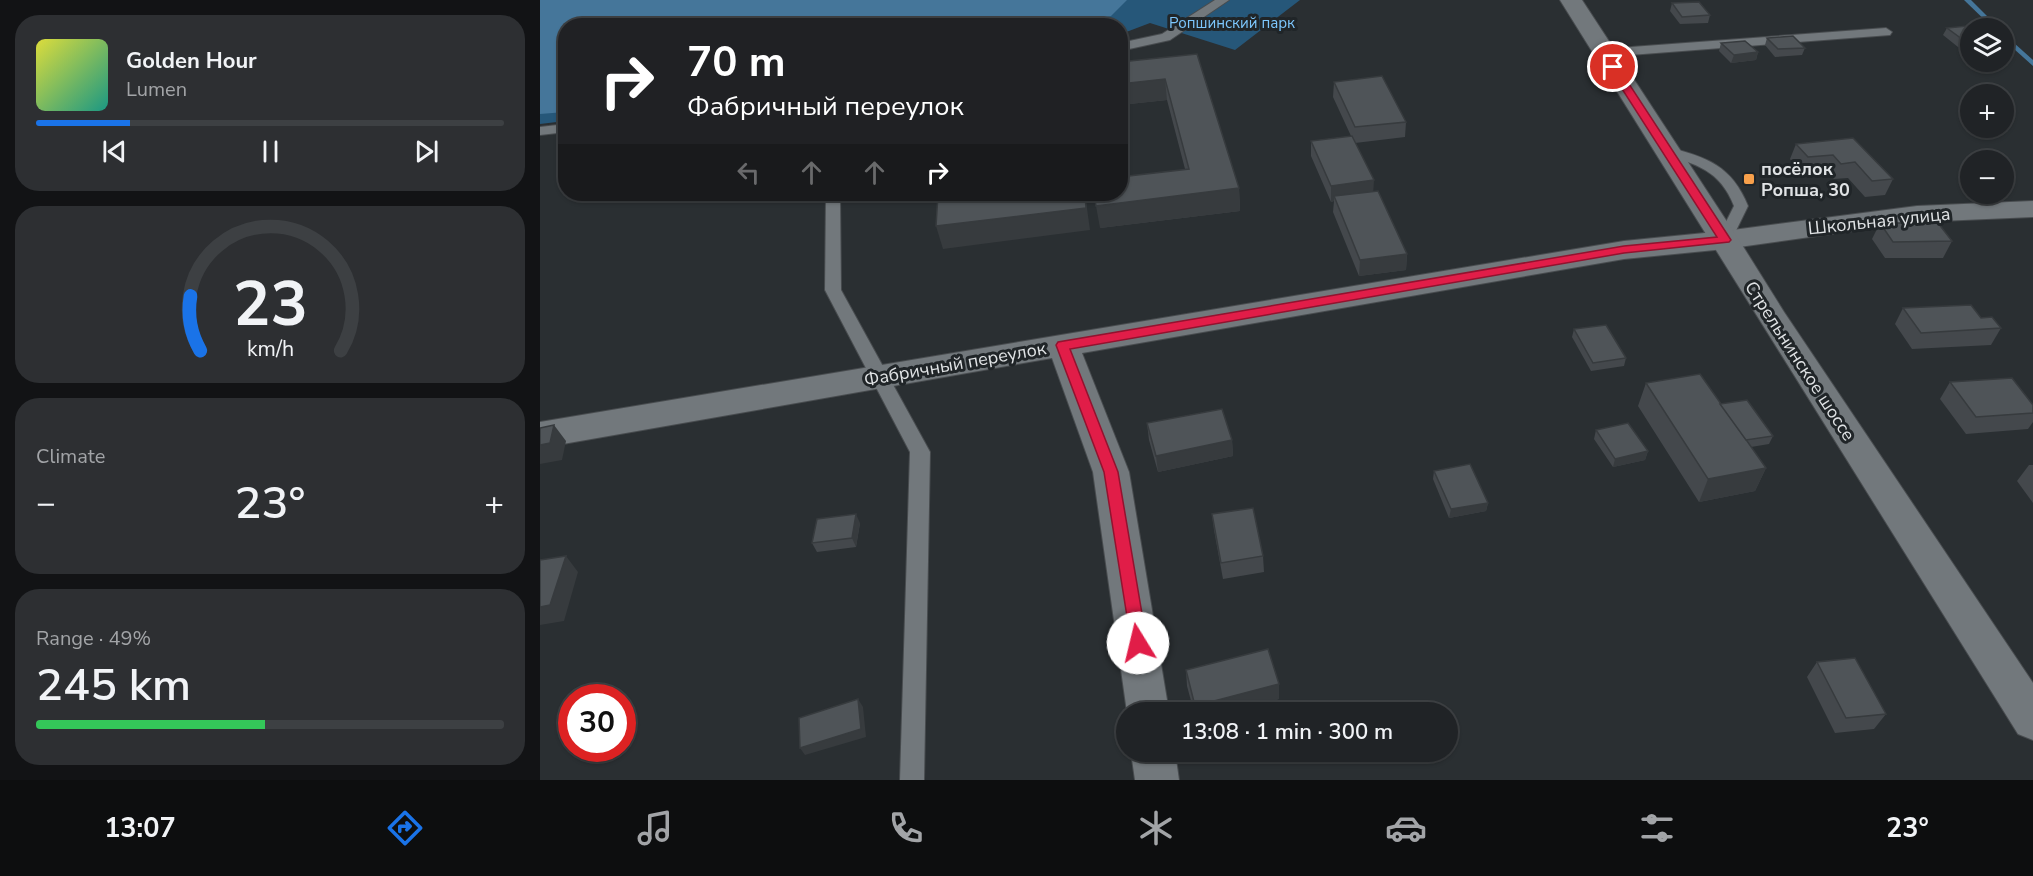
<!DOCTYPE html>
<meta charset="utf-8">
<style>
body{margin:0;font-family:"Nunito Sans",sans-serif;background:#2d2f32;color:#f1f3f6;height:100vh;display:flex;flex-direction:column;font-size:22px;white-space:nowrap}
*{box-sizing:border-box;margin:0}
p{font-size:20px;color:#a2a4a7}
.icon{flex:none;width:33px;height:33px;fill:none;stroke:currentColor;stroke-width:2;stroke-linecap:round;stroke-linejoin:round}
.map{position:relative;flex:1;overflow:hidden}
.drawer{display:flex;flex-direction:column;gap:15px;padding:15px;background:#121315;width:540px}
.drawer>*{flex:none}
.top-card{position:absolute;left:18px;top:18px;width:570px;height:183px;border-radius:24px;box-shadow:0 2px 4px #0004,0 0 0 2px #3d4043;background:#202124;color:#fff;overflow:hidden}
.buttons{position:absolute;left:1420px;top:18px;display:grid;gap:12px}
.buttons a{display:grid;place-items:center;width:54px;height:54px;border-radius:50%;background:#202326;box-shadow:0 2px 4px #0004,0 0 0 2px #3d4043;font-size:30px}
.speed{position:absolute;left:18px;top:684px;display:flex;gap:12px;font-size:30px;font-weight:700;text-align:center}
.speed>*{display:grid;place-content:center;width:78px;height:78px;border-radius:50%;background:#202326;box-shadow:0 2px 4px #0004,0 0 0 2px #3d4043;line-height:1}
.speed .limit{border:9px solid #d22;background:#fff;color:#111}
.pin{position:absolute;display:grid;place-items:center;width:51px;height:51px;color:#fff;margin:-26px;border:3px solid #fff;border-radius:50%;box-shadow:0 2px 6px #0007}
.me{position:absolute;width:66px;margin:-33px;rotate:351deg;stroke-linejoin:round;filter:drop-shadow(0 0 4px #0008)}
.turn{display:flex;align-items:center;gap:21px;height:126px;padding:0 30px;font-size:27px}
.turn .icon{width:78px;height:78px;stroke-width:2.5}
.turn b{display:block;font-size:42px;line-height:51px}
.lanes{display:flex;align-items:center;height:57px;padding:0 30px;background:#0003;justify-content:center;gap:30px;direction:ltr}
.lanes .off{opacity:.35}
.big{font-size:45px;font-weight:600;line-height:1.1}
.drawer .tile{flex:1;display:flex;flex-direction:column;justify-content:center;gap:9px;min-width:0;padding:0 21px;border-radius:24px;background:#2d2f32}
.drawer .dial{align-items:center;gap:0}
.dial svg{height:156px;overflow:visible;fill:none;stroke:#3d4043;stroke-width:7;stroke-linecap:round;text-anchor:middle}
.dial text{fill:#f1f3f6;stroke:none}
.song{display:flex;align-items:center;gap:18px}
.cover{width:72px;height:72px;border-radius:9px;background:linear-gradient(135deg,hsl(60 70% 55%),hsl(170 70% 35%))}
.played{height:6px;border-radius:3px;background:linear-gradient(90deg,#1a73e8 20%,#3d4043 20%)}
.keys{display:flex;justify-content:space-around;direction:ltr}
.heat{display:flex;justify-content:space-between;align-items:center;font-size:33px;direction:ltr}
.charge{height:9px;border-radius:4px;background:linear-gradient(90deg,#34c759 49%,#3d4043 0)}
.trip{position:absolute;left:576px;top:702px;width:342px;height:60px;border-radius:30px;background:#202326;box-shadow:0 2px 4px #0004,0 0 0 2px #3d4043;font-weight:600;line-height:60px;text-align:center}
.dock{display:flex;height:96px;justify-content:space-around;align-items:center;background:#0d0e0f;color:#a2a4a7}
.dock .icon{width:42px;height:42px}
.dock .active{color:#1a73e8}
.dock b{font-size:27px;color:#f1f3f6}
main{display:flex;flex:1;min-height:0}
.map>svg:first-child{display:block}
</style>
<main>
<section class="drawer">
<div class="tile">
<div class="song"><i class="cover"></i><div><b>Golden Hour</b><p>Lumen</p></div></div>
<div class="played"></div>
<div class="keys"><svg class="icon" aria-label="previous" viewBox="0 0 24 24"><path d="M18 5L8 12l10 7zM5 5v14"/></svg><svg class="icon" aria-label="pause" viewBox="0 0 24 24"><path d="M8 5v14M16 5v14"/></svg><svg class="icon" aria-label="next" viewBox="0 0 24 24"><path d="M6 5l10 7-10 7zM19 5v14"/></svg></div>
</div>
<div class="tile dial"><svg viewBox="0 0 100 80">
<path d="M14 69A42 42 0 1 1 86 69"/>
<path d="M14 69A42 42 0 0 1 9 41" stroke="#1a73e8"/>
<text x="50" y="56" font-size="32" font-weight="700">23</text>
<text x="50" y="72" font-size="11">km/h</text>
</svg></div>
<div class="tile"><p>Climate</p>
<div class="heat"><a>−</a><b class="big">23°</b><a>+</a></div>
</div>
<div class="tile"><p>Range · 49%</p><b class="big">245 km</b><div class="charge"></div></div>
</section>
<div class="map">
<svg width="1493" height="780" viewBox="0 0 1493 780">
<rect width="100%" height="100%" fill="#2a2f32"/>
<polygon fill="#265779" points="0,0 760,0 695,50 610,23 581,34 580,26 26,26 25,121 0,124"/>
<polygon fill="#45769a" points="0,0 587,0 571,16 535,25 26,26 25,112 0,114"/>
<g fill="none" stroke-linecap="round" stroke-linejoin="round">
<g fill="#45769a" fill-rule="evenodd">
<polygon points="1424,0 1431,0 1459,28 1453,28"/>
<polygon points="1464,34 1493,60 1493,66 1464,40"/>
</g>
<defs>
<g id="service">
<polygon points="675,0 689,0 630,40 580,51 580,43 622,34"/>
<polygon points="1346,28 1352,32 1350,35 1064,57 1058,53 1064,49"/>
<polygon points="26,124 26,132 0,135 0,127"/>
<path d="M 1127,147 C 1167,157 1192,166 1208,206 L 1190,243 L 1185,245 L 1177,240 L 1194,206 C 1180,170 1156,164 1122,154 L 1120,151 L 1122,148 Z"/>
<polygon points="286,194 300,194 301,290 390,452 384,780 360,780 370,452 285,290"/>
</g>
<g id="minor">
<polygon points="1493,201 1493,217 1377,222 1185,249 1084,259 542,353 589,472 629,712 587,712 553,472 512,358 0,448 0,422 1084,241 1185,231 1377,206"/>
<polygon points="591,752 635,752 639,780 595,780"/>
</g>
<polygon id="secondary" points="1020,0 1042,0 1199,240 1244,312 1493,683 1493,740 1478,734"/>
</defs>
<use href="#service" stroke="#484c4f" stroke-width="2"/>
<use href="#minor" stroke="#484c4f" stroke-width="2"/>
<use href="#secondary" stroke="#484c4f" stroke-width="2"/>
<use href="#service" fill="#72787c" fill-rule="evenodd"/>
<use href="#minor" fill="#72787c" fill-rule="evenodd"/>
<use href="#secondary" fill="#72787c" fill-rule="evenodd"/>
</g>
<g fill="#44484c">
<polygon points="1132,3 1170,15 1168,23 1140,24 1130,11"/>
<polygon points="1407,28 1431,28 1431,46 1418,47 1403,35"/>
<polygon points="1227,38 1265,48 1262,55 1235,57 1225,45"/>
<polygon points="1181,43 1218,52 1216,60 1191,63 1179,51"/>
<polygon points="657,54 699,188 700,211 560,228 645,169 627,100 580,105"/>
<polygon points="794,82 866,122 865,137 815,143 833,191 867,254 866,270 819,276 793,212 794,201 791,202 771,156 771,141 811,136 793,97"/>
<polygon points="1313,138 1353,179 1345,195 1325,197 1308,178 1294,179 1286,170 1262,173 1250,159 1256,144"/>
<polygon points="1340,223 1412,241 1403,258 1345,258 1332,239"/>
<polygon points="1363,308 1441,318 1461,328 1451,345 1372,349 1355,324"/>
<polygon points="1034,329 1086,358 1084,366 1051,371 1032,337"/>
<polygon points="1410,382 1493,405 1493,422 1488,429 1426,434 1400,399"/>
<polygon points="1106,383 1180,404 1233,436 1229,444 1211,447 1226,468 1215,491 1159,502 1098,406"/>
<polygon points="607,423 692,440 693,456 618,472 609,440"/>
<polygon points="1056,430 1108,451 1105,460 1073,467 1054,439"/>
<polygon points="1489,465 1493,465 1493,503 1477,481"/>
<polygon points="894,471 948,503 946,511 909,518 893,479"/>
<polygon points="672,514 723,556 724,572 683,579 674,530"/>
<polygon points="320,523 316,547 277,552 272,543"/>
<polygon points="1277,662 1346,714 1334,729 1295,733 1267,677"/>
<polygon points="646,670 739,684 739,699 689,712 654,712 647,686"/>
</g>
<g fill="#373b3e">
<polygon points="1218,52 1216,60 1191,63 1194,55"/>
<polygon points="625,79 627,100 580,105 580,84"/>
<polygon points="834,180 833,196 794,196 794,201 791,202 791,186"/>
<polygon points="699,188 700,211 560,228 556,206"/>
<polygon points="545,194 550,230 403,249 396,226"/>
<polygon points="867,254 866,270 819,276 820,260"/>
<polygon points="14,425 26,441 22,460 0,464 0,445"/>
<polygon points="692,440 693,456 618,472 616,456"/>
<polygon points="1108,451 1105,460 1073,467 1075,459"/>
<polygon points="1226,468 1215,491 1159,502 1168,479"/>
<polygon points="948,503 946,511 909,518 911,509"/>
<polygon points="316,514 320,523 316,547 312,538"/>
<polygon points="26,556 38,572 24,621 0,625 0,607"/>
<polygon points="739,684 739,699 689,712 655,712 655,706"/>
<polygon points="318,699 323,707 326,737 265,755 260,748"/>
</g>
<g fill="#4f5458" stroke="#373b3e" stroke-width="1.5">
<polygon points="1159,2 1170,15 1142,17 1132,3"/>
<polygon points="1438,25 1443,28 1431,28 1431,38 1422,39 1407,28"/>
<polygon points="1253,36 1265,48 1238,49 1227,38"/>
<polygon points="1205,41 1218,52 1194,55 1181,43"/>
<polygon points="657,54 699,188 556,206 554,194 580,194 580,177 649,169 625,79 580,84 580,62"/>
<polygon points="842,76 866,122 815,127 794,82"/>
<polygon points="812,136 834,180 791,186 771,141"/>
<polygon points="1313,138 1353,179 1332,181 1315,162 1301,164 1293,155 1268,157 1256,144"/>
<polygon points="838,191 867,254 820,260 794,196"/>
<polygon points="398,194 545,194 546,208 396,226"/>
<polygon points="1340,223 1398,223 1412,241 1353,242"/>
<polygon points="1431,305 1441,318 1452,317 1461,328 1381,333 1363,308"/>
<polygon points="1066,325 1086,358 1053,363 1034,329"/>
<polygon points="1160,374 1226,468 1168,479 1106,383"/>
<polygon points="1472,378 1493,405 1493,413 1436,417 1410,382"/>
<polygon points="1207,400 1233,436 1206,440 1180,404"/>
<polygon points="682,409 692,440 616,456 607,423"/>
<polygon points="1088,423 1108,451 1075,459 1056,430"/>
<polygon points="14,425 10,443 0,445 0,428"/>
<polygon points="930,464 948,503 911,509 894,471"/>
<polygon points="713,508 723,556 681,563 672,514"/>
<polygon points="316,514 312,538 272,543 277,519"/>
<polygon points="26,556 10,605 0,607 0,560"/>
<polygon points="728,649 739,684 655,706 646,670"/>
<polygon points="1315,658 1346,714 1306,718 1277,662"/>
<polygon points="318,699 321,729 260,748 259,718"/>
</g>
<polygon fill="#e11d48" stroke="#92132f" stroke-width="1.5" points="1073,64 1078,67 1191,240 1189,242 1084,253 530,349 578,472 607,643 604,648 598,650 592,648 564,472 516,345 518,342 1084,246 1177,237 1068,67"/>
<rect fill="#f8a04b" stroke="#202528" stroke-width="2" x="1203" y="173" width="12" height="12" rx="3"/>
<g text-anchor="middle" stroke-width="6" stroke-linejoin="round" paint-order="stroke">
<g font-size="15" fill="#7dc7fd" stroke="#202528">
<text x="692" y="28">Ропшинский парк</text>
</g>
<g font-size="18" font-weight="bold" fill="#e0e3e5" stroke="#202528" text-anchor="start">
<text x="1221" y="175">посёлок<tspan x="1221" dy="21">Ропша, 30</tspan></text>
</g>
<g font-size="18" fill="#e0e3e5" stroke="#202528">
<text transform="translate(1339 221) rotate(-6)" y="6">Школьная улица</text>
<text transform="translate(1260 361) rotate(57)" y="6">Стрельнинское шоссе</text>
<text transform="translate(415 364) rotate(-10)" y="6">Фабричный переулок</text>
</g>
</g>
</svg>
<div class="buttons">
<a><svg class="icon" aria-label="layers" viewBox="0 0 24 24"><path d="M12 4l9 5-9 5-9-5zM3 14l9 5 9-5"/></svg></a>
<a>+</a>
<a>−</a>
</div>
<div class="speed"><div class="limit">30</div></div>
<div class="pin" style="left:1073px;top:67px;background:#d93025"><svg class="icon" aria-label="arrive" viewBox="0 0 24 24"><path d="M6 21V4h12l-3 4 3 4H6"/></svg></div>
<svg class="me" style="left:598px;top:643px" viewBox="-20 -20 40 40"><circle r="19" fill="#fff"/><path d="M0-13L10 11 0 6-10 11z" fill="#e11d48"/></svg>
<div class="trip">13:08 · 1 min · 300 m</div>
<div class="top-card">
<div class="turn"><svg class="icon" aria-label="right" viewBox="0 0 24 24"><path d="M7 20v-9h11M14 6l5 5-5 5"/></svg><div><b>70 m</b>Фабричный переулок</div></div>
<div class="lanes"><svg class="icon off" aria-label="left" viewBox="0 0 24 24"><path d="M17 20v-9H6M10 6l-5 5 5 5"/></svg><svg class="icon off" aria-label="ahead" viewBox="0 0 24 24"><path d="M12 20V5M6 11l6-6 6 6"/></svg><svg class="icon off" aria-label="ahead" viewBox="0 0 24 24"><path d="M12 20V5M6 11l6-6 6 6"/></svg><svg class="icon" aria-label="right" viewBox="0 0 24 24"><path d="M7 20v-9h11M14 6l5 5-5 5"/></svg></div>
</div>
</div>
</main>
<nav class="dock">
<b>13:07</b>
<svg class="icon active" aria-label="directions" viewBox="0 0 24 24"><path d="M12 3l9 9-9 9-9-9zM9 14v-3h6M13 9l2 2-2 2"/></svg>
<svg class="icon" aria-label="music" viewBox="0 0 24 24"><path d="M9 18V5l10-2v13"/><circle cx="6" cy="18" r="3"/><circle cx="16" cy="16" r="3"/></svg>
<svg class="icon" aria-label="phone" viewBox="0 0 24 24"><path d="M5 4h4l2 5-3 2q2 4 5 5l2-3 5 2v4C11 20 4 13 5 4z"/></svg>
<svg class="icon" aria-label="climate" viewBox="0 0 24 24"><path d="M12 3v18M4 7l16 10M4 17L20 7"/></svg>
<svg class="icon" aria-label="car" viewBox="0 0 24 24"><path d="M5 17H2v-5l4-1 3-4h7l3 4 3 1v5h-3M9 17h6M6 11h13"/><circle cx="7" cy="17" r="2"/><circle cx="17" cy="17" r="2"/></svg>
<svg class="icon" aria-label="filters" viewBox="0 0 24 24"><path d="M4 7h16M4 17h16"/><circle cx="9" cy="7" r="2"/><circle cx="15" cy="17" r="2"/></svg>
<b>23°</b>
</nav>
